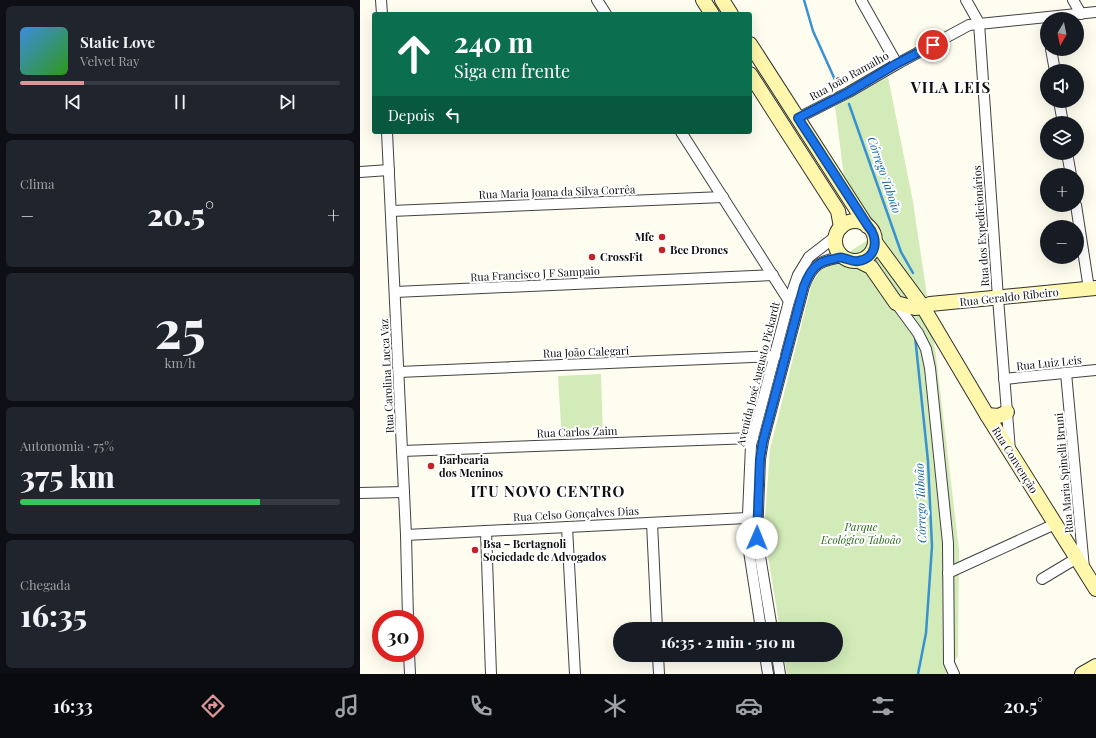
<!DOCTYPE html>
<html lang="pt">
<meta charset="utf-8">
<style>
body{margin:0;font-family:"Playfair Display",serif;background:#20242c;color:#f1f3f6;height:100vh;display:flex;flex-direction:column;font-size:15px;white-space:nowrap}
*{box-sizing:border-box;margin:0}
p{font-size:13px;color:#9ea1a6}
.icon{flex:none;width:22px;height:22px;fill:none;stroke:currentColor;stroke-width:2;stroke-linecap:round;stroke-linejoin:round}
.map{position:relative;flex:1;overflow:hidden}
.panel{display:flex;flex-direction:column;gap:6px;padding:6px;background:#0d0f14;width:360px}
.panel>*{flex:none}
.top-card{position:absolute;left:12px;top:12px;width:380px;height:122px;border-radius:4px;box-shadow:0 4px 16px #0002;background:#0b6e4f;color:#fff;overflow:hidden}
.needle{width:26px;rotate:189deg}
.buttons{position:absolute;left:680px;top:12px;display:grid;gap:8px}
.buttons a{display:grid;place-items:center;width:44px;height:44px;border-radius:50%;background:#171b24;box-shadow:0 4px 16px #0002;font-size:20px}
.speed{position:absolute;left:12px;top:610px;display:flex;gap:8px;font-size:20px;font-weight:700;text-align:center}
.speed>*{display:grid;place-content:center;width:52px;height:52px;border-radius:50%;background:#171b24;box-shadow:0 4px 16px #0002;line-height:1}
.speed .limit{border:6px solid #d22;background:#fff;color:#111}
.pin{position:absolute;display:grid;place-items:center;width:34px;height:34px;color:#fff;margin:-17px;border:2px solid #fff;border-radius:50%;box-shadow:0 1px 4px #0007}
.me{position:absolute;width:44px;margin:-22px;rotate:1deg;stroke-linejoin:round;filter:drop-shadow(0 0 3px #0008)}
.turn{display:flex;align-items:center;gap:14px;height:84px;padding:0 16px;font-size:18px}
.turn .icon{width:52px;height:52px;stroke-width:2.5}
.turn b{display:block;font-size:28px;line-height:34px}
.then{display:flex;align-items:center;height:38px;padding:0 16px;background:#0003;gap:8px;font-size:15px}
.big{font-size:30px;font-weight:800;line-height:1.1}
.panel .tile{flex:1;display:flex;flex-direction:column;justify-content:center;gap:6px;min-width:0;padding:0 14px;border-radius:6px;background:#20242c}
.panel .dial{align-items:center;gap:0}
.dial b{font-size:52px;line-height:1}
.song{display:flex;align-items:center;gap:12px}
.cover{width:48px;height:48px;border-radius:6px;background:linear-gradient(135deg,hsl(210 70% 55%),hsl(110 70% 35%))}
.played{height:4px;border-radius:2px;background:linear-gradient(90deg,#dd9599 20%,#363941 20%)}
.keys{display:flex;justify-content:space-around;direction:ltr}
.heat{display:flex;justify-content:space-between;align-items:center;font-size:22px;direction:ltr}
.charge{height:6px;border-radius:3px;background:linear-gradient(90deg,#34c759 75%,#363941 0)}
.trip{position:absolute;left:253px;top:622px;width:230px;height:40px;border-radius:20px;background:#171b24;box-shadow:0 4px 16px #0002;font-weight:800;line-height:40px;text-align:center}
.tabs{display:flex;height:64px;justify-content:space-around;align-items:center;background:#090b0e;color:#9ea1a6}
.tabs .icon{width:28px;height:28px}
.tabs .active{color:#dd9599}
.tabs b{font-size:18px;color:#f1f3f6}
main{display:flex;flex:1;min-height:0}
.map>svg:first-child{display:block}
</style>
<main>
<section class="panel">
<div class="tile">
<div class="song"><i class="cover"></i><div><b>Static Love</b><p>Velvet Ray</p></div></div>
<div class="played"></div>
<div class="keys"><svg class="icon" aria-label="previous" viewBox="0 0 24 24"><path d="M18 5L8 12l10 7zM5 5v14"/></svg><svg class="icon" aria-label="pause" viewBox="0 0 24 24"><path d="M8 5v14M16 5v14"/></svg><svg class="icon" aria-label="next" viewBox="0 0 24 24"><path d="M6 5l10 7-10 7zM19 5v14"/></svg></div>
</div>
<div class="tile"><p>Clima</p>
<div class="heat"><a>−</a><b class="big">20.5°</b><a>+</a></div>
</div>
<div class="tile dial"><b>25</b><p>km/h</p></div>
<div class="tile"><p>Autonomia · 75%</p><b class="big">375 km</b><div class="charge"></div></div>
<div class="tile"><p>Chegada</p><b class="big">16:35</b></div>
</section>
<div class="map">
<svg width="736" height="674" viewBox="0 0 736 674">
<rect width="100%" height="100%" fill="#fffcf0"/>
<g fill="#d2ebb8">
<polygon points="528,77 553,202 576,356 599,550 598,656 586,674 427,674 424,655 476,655 476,629 420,629 404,532 410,449 452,283 460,271 520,232 484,177 475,106"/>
<polygon points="241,374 243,440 229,436 207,437 202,441 198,376"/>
</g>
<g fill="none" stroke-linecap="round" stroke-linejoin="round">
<g stroke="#3892d1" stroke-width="2.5">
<polyline points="444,0 453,31 476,82"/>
<polyline points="489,104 541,252 553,273"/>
<polyline points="555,336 568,461 572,546 566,633 558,674"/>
</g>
<defs>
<g id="street">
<polyline points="21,0 22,14"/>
<polyline points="237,0 246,14"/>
<polyline points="501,0 537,64"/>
<polyline points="606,0 619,23 638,298 650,451"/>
<polyline points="713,0 721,14"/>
<polyline points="691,49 695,71"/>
<polyline points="699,101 703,123"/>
<polyline points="438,118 489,92 537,64 609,25 736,12"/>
<polyline points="27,132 46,535 48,619"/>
<polyline points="321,132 429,301"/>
<polyline points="707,153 711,175"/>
<polyline points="0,172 29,170"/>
<polyline points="716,205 729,289"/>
<polyline points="31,211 363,197"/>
<polyline points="35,292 413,275"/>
<polyline points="536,303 558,333 566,349 570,368 588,543 589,663 594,674"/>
<polyline points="39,372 415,356"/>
<polyline points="706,373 724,568"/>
<polyline points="644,379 736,370"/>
<polyline points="42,451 393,438"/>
<polyline points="0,493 44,492"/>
<polyline points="292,523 297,629"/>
<polyline points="207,527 215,674"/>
<polyline points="126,531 131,674"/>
<polyline points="46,535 387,518"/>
<polyline points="588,573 695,524"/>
<polyline points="682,579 717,558"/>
<polyline points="401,629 387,538 391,445 429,301 438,275 449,257 475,237"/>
<path d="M 412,629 L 397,538 L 400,459 L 403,441 L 444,286 C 452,265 460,260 483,257"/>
<polyline points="49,653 50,674"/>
<polyline points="298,655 299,674"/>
<polyline points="405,655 408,674"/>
<polyline points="417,655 420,674"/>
</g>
<g id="secondary">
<polyline points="343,0 352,14"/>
<polyline points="362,0 371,14"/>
<polyline points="390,44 507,226"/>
<polyline points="390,74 478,211 481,227"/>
<circle cx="495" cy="241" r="20"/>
<polyline points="515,242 563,307 627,415 736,589"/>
<polyline points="499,261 511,267 536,303 555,308 563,307 570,304 736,288"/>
<polyline points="627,415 639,416 647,412"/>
<polyline points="722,674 736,666"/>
</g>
</defs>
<use href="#street" stroke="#424242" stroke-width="12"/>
<use href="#secondary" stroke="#313131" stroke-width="16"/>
<use href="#street" stroke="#fff" stroke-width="10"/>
<use href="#secondary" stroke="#fff7ab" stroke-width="14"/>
</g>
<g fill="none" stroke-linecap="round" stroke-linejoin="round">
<defs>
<path id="route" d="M 397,538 L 400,459 L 403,441 L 444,286 C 450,271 456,261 474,259 C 477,258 481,257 483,258 C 489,259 492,262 498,261 C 517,259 519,238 508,226 L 438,118 L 489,92 L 536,64 L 573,45"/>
</defs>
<use href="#route" stroke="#114b97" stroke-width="10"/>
<use href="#route" stroke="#1a73e8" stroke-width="7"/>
</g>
<g fill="#c42227" stroke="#fff" stroke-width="1.5">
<circle cx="302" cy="237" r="4"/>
<circle cx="302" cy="250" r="4"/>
<circle cx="232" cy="257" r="4"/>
<circle cx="71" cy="466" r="4"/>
<circle cx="115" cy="550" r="4"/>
</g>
<g text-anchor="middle" stroke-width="4" stroke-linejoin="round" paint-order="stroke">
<g font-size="11" fill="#0f0f0f" stroke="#fff">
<text transform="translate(489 76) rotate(-29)" y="4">Rua João Ramalho</text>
<text transform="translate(197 192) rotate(-2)" y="4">Rua Maria Joana da Silva Corrêa</text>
<text transform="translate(621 226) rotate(-94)" y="4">Rua dos Expedicionários</text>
<text transform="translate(175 274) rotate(-3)" y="4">Rua Francisco J F Sampaio</text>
<text transform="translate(649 297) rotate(-6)" y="4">Rua Geraldo Ribeiro</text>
<text transform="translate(226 352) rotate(-2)" y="4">Rua João Calegari</text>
<text transform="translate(689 363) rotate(-6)" y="4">Rua Luiz Leis</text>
<text transform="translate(398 374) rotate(-76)" y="4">Avenida José Augusto Pickardt</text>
<text transform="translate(27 376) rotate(-93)" y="4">Rua Carolina Lucca Vaz</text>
<text transform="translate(217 432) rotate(-2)" y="4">Rua Carlos Zaim</text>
<text transform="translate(655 460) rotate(58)" y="4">Rua Convenção</text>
<text transform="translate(704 473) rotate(-95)" y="4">Rua Maria Spinelli Bruni</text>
<text transform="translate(216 514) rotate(-3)" y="4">Rua Celso Gonçalves Dias</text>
</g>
<g font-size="11" font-weight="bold" fill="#0f0f0f" stroke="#fff" text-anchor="start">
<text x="294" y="241" text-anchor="end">Mfc</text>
<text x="310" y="254">Bee Drones</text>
<text x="240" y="261">CrossFit</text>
<text x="79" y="464">Barbearia<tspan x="79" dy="13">dos Meninos</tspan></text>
<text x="123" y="548">Bsa – Bertagnoli<tspan x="123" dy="13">Sociedade de Advogados</tspan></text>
</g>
<g font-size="11" font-style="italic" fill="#2b691c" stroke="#fff">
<text x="501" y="531">Parque<tspan x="501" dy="13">Ecológico Taboão</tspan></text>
</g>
<g font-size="12" font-style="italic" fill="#1364a5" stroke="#fff">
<text transform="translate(524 175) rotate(71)" y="4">Córrego Taboão</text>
<text transform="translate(561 503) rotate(-92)" y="4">Córrego Taboão</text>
</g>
<g font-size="15" font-weight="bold" letter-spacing="1" fill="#0f0f0f" stroke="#fff">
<text x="591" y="93">VILA LEIS</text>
<text x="188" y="497">ITU NOVO CENTRO</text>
</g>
</g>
</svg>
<div class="buttons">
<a><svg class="needle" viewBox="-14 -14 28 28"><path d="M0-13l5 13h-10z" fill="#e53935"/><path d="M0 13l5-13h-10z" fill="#9ea1a6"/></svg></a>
<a><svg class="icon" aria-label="sound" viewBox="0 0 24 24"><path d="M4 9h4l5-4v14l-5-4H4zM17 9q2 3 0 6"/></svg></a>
<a><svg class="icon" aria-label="layers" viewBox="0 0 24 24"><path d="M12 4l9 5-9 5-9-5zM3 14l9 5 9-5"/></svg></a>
<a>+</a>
<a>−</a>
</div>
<div class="speed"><div class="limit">30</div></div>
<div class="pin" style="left:573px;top:45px;background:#d93025"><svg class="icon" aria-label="arrive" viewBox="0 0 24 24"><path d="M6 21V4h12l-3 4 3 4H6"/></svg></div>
<svg class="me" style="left:397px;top:538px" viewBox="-20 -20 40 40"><circle r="19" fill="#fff"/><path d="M0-13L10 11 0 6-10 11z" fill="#1a73e8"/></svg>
<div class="trip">16:35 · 2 min · 510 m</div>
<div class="top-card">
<div class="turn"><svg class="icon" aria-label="ahead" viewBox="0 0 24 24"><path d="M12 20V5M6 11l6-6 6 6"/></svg><div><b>240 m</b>Siga em frente</div></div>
<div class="then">Depois<svg class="icon" aria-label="left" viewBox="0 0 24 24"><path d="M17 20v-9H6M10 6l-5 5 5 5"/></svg></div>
</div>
</div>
</main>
<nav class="tabs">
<b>16:33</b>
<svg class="icon active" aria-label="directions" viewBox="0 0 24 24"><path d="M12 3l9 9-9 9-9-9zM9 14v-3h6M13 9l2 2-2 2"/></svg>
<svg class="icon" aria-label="music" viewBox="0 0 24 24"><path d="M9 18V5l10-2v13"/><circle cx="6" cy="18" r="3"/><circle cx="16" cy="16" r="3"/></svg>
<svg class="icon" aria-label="phone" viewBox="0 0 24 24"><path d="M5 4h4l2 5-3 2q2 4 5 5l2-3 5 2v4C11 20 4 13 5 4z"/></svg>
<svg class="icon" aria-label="climate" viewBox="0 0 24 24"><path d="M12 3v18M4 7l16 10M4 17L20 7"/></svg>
<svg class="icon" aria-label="car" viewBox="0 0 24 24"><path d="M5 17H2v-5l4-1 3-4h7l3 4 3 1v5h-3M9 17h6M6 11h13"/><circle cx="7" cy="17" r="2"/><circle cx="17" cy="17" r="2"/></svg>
<svg class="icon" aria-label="filters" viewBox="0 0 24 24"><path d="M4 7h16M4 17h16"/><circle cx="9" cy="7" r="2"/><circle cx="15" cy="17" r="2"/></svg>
<b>20.5°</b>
</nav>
